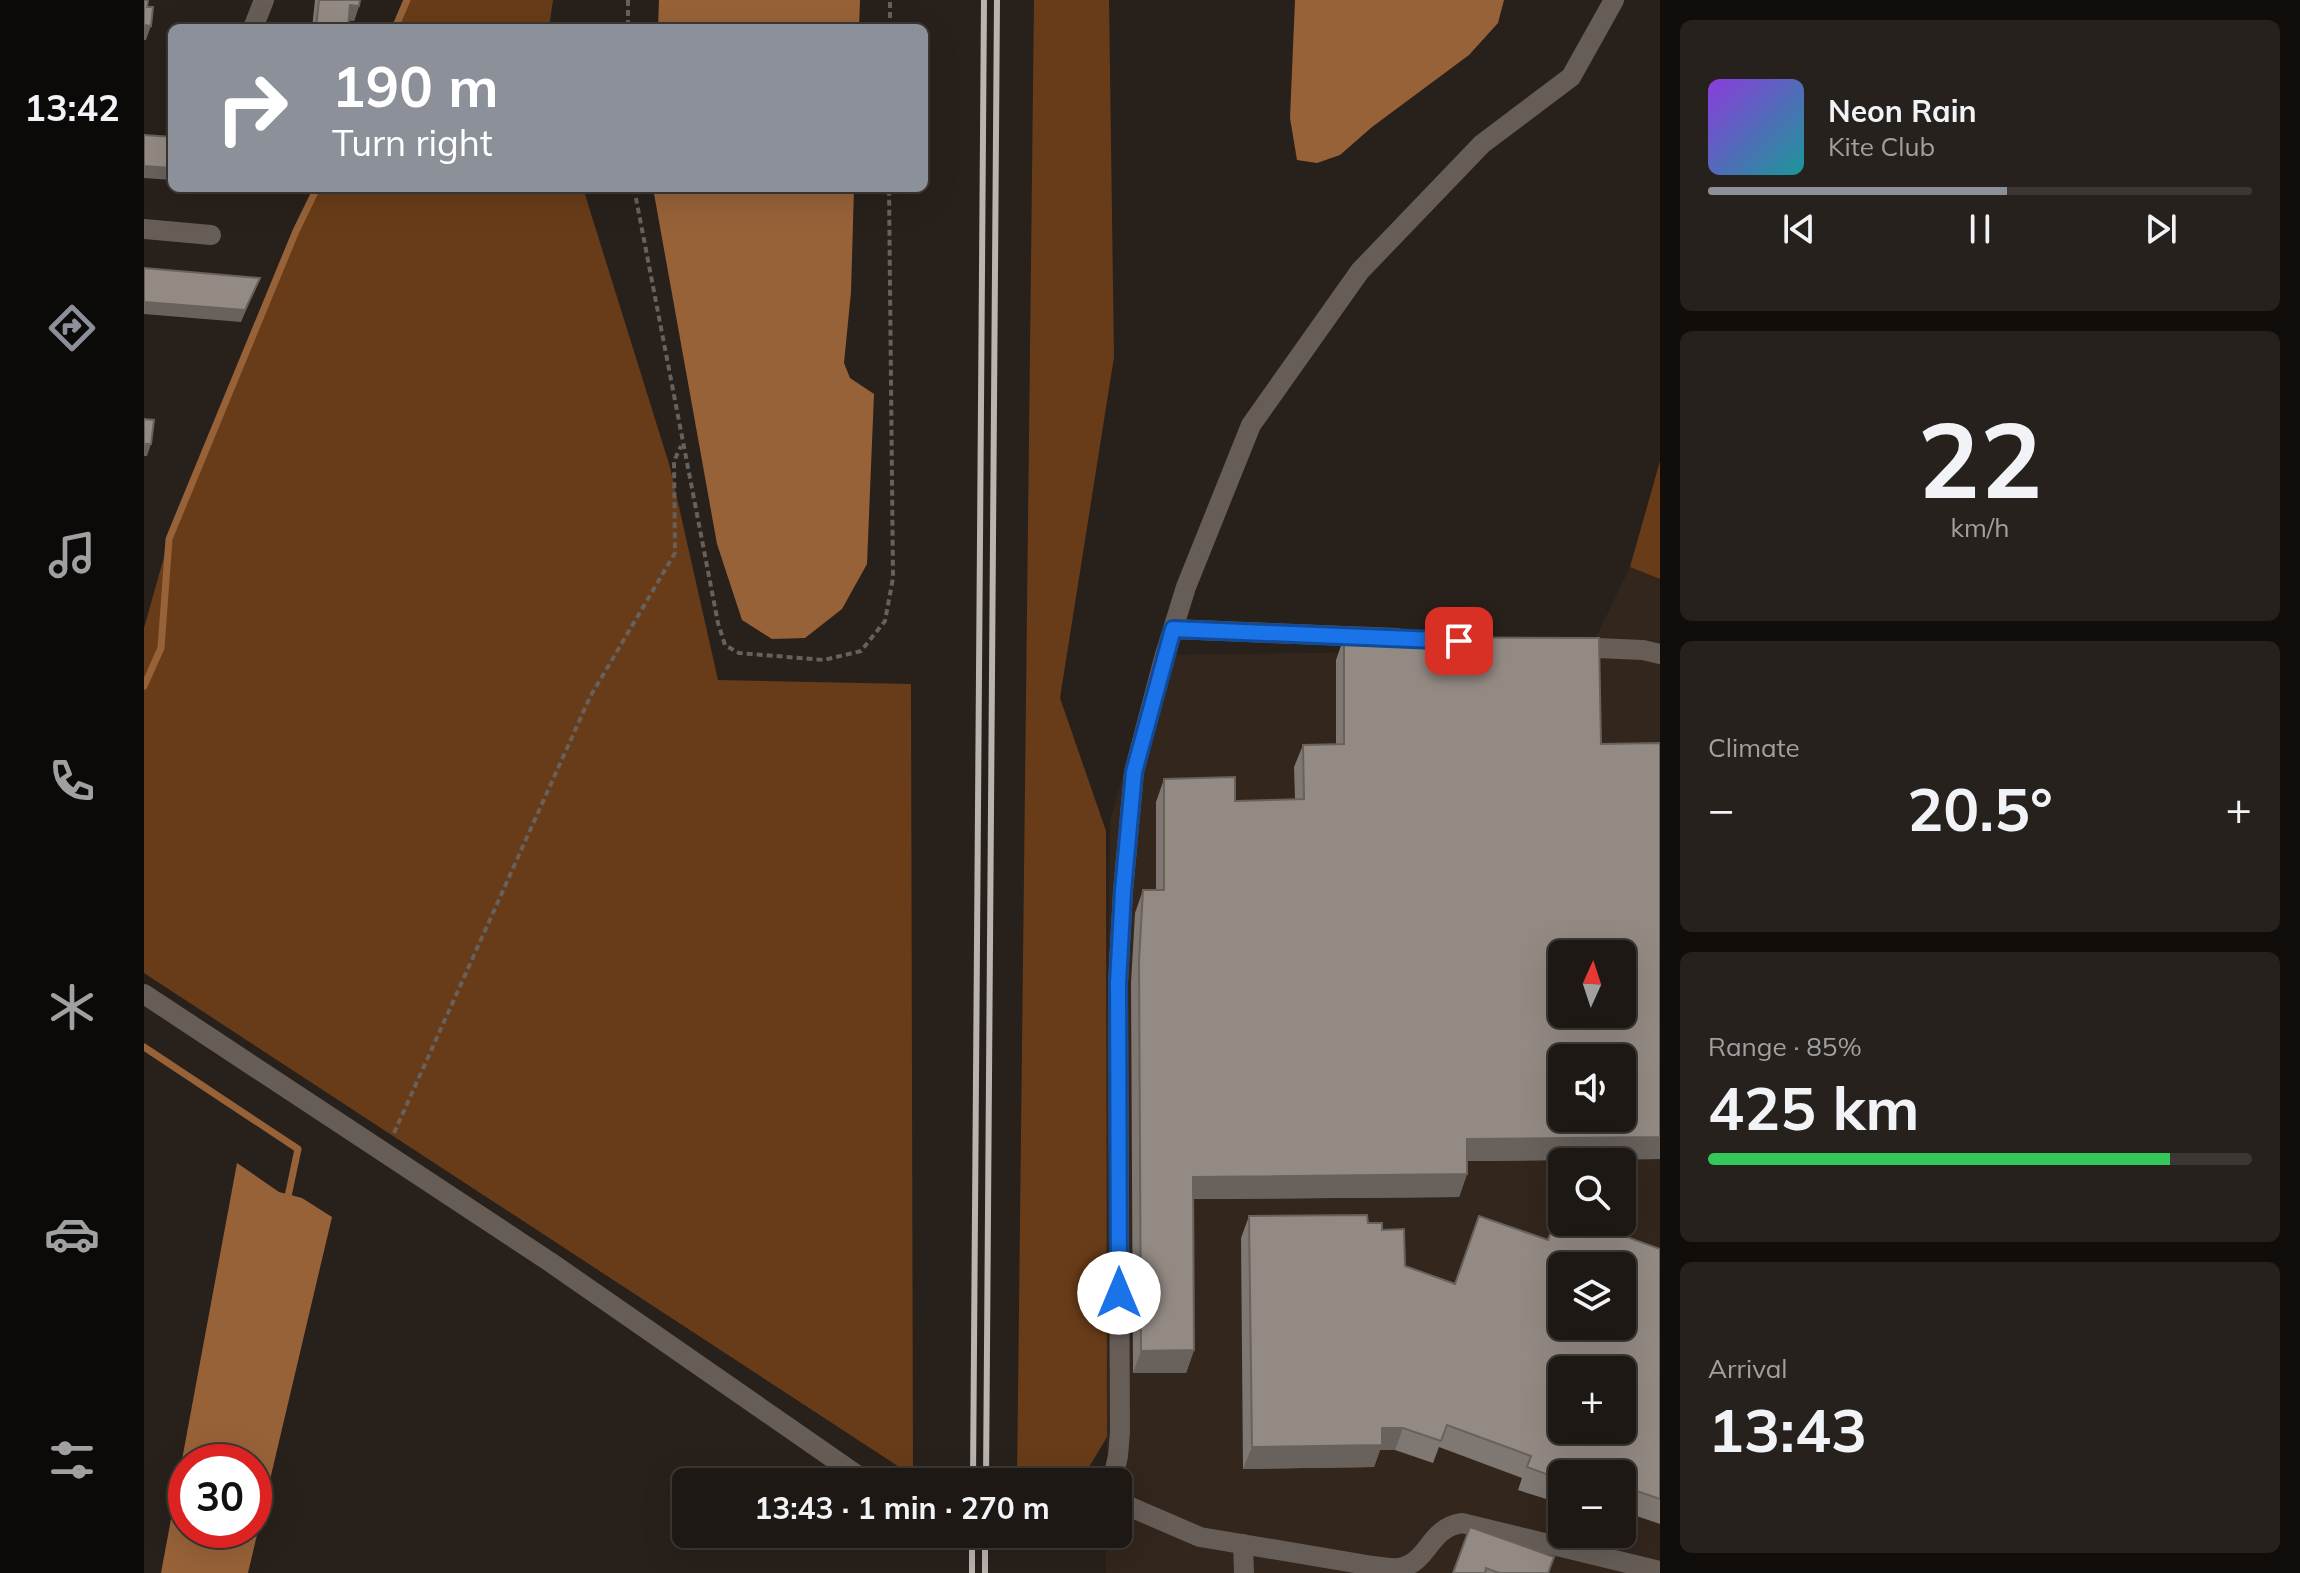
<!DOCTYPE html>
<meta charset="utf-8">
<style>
body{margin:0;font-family:Mulish,sans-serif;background:#26211d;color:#f1f3f6;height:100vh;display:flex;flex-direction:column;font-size:30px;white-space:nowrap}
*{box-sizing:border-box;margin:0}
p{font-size:26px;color:#a1a0a0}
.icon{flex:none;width:44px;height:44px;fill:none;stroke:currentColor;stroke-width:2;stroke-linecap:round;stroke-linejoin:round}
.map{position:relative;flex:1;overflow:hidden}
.side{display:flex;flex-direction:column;gap:20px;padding:20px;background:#100d0b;width:640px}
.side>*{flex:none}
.top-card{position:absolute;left:24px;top:24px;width:760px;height:168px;border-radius:12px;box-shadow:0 8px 32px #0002,0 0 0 2px #3c3734;background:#8c9099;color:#fff;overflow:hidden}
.needle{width:52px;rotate:3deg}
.buttons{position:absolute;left:1404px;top:940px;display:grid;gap:16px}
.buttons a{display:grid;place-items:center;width:88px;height:88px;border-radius:12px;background:#1e1814;box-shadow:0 8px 32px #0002,0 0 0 2px #3c3734;font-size:40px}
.speed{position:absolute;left:24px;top:1444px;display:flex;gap:16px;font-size:40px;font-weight:700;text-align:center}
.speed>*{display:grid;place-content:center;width:104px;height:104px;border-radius:50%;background:#1e1814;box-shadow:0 8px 32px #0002,0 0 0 2px #3c3734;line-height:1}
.speed .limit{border:12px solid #d22;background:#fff;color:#111}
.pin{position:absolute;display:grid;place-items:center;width:68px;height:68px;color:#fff;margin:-34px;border-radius:16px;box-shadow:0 4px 12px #0006}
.me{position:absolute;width:88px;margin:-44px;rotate:0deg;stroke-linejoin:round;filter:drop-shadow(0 0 6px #0008)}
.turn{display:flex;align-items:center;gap:28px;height:168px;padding:0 32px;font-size:36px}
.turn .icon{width:104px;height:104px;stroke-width:2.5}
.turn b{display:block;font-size:56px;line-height:68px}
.big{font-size:60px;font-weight:700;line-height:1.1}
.side .tile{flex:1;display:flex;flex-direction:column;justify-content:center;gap:12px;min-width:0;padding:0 28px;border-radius:12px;background:#26211d}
.side .dial{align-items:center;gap:0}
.dial b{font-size:104px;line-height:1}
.song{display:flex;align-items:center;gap:24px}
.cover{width:96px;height:96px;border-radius:12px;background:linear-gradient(135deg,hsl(270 70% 55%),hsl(180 70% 35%))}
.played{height:8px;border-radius:4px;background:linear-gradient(90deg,#8c9099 55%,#3c3734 55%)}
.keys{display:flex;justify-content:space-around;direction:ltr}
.heat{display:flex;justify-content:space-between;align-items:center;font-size:44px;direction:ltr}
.charge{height:12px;border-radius:6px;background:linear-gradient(90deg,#34c759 85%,#3c3734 0)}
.trip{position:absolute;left:528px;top:1468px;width:460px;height:80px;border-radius:12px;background:#1e1814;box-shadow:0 8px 32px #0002,0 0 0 2px #3c3734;font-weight:700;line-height:80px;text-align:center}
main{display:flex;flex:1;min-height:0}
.tab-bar{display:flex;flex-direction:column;width:144px;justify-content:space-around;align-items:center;background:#0c0a08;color:#a1a0a0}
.tab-bar .icon{width:56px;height:56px}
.tab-bar .selected{color:#8c9099}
.tab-bar b{font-size:36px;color:#f1f3f6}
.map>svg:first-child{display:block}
</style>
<main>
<nav class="tab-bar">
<b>13:42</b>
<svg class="icon selected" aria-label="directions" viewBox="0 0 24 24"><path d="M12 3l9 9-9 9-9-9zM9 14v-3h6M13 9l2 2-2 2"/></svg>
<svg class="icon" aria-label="music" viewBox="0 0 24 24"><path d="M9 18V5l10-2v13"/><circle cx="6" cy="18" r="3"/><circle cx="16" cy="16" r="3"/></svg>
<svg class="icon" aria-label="phone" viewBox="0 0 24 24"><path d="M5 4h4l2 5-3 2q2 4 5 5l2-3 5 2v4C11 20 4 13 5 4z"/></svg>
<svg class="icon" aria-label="climate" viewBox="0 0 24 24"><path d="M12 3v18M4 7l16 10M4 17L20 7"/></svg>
<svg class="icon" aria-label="car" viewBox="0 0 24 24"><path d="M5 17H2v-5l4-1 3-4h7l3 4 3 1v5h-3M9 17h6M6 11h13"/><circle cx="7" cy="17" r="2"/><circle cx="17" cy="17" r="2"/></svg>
<svg class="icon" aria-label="filters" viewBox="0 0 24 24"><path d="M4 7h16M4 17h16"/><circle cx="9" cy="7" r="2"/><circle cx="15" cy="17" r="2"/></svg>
</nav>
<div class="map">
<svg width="1516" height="1573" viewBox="0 0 1516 1573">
<rect width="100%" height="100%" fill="#28201b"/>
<path fill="#33261c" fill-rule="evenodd" d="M 1486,567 L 1516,579 L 1516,1573 L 962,1573 L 962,1534 L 974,1534 L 974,1482 L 963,1482 L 962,1074 L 966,821 L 1012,655 L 1446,649 ZM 1418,954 L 1478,954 L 1478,1014 L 1418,1014 ZM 1418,1058 L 1478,1058 L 1478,1118 L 1418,1118 ZM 1418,1162 L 1478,1162 L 1478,1222 L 1418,1222 ZM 1418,1266 L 1478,1266 L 1478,1326 L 1418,1326 ZM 1418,1370 L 1478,1370 L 1478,1430 L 1418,1430 ZM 1418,1474 L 1478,1474 L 1478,1534 L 1418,1534 Z"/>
<g fill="#683c18">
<polygon points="263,0 409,0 405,28 251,28"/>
<polygon points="890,0 965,0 970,357 916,698 962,831 963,1437 936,1482 873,1482"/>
<polygon points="173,188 439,188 526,467 574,680 767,684 769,1476 0,973 0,628 25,539 152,231"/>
<polygon points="1516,461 1516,579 1486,567"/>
</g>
<g fill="#986238" fill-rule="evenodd">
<polygon points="515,0 716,0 715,28 514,28"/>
<polygon points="1151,0 1360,0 1354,23 1325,55 1228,127 1196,155 1173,163 1153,160 1146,118"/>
<polygon points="509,188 710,188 707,292 700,363 706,378 730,394 723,564 698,609 661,638 628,639 598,620 573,544"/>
<path d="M 93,1163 L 135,1192 L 158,1198 L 188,1217 L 104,1573 L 17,1573 ZM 42,1462 L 110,1462 L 110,1530 L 42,1530 Z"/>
</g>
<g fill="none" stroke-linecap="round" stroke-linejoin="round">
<g stroke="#986238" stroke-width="7">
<polyline points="251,28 263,0"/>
<polyline points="0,686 17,648 25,539 152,231 173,188"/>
<polyline points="0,1047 154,1149 143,1201"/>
</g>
<g stroke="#67605b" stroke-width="4" stroke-dasharray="6 4" stroke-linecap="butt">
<polyline points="484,0 484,28"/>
<polyline points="746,28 746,0"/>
<polyline points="490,188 574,623 581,645 595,653 680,660 717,651 741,621 749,578 745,188"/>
<polyline points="250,1133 446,697 531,553 530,461 537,446"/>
</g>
<g stroke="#665d57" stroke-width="20">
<polyline points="109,28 120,0"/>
<polyline points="0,229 67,235"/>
<polyline points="1029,629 1253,638"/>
<polyline points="1429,647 1499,650 1516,654"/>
<polyline points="0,994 406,1262 723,1482"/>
<polyline points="968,1482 974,1456 976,1432 974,983 979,891 990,772 1020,658 1042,587 1107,425 1216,271 1338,144 1427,77 1470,0"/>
<path d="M 974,1498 L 984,1506 L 1056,1537 L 1229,1566 C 1237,1567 1247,1569 1255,1568 C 1285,1563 1284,1528 1318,1523 L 1516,1571"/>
<polyline points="816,1534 859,1537 884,1534"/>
<polyline points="1099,1544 1100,1573"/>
</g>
<g stroke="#b9b4b0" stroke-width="6">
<polyline points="829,1482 840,0"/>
<polyline points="842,1482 853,0"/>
<polyline points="828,1573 828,1534"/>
<polyline points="841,1573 841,1534"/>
</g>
</g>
<g fill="#7f7772">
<polygon points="171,0 216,0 215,6 210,21 205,20 204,28 168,28"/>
<polygon points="1200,637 1457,744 1516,743 1516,1159 1323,1161 1323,1174 1315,1197 1049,1199 1050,1350 1042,1373 989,1373 987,983 991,913 999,890 1012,890 1012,802 1020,779 1091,801 1151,799 1150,767 1159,745 1192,744 1192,660"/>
<polygon points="1414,1212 1516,1249 1516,1524 1478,1511 1478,1474 1418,1474 1418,1504 1374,1490 1378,1478 1295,1447 1289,1463 1251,1450 1236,1450 1230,1467 1099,1469 1097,1238 1105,1216 1224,1223 1238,1230 1261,1266 1311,1283 1404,1240"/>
<polygon points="1410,1557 1405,1573 1309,1573"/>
</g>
<g fill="#68615c">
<polygon points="206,5 215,6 210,21 200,20"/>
<polygon points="0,25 7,26 2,40 0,40"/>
<polygon points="0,166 28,168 28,180 0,178"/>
<polygon points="100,188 131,188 130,192"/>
<polygon points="116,278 97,322 0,314 0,302"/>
<polygon points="0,444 7,444 3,456 0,456"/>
<polygon points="1516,1137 1516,1159 1315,1161 1323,1139"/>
<polygon points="1323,1174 1315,1197 1041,1199 1049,1177"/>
<polygon points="1050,1350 1042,1373 989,1373 997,1351"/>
<polygon points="1238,1428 1259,1428 1251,1450 1236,1450 1230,1467 1099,1469 1108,1447"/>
</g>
<g fill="#948a84" stroke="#68615c" stroke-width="2" fill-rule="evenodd">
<polygon points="0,0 4,0 3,7 9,7 7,26 0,25"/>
<polygon points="175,0 216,0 215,6 206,5 204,28 172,28"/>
<polygon points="0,135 28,137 28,168 0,166"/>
<polygon points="0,268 116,278 101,310 0,302"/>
<polygon points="0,419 10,420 7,444 0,444"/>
<path d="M 1200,637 L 1455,638 L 1457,744 L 1516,743 L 1516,1137 L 1323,1139 L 1323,1174 L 1049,1177 L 1050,1350 L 997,1351 L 995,961 L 999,890 L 1020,890 L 1020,779 L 1091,777 L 1091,801 L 1160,799 L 1159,745 L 1200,744 ZM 1418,954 L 1478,954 L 1478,1014 L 1418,1014 ZM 1418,1058 L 1478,1058 L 1478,1118 L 1418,1118 Z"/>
<path d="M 1414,1212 L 1418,1214 L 1418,1222 L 1442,1222 L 1516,1249 L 1516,1499 L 1478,1486 L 1478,1474 L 1418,1474 L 1418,1480 L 1383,1467 L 1387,1456 L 1303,1425 L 1297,1441 L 1259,1428 L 1238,1428 L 1238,1445 L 1108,1447 L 1105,1216 L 1223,1215 L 1224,1223 L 1238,1223 L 1238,1230 L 1260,1229 L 1261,1266 L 1311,1284 L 1335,1216 L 1404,1240 ZM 1418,1266 L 1478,1266 L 1478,1326 L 1418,1326 ZM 1418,1370 L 1478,1370 L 1478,1430 L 1418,1430 Z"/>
<polygon points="1326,1527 1410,1557 1404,1573 1355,1573 1342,1568 1341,1573 1309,1573"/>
</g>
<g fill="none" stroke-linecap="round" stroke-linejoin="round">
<defs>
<polyline id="route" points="975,1293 974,983 979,891 990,772 1029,629 1315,641"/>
</defs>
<use href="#route" stroke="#114b97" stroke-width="20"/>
<use href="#route" stroke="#1a73e8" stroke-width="14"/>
</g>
</svg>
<div class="buttons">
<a><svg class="needle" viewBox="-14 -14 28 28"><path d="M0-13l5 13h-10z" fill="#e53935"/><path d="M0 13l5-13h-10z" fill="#a1a0a0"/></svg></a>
<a><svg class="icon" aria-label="sound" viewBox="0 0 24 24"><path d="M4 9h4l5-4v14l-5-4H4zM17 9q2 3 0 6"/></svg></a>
<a><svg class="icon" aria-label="search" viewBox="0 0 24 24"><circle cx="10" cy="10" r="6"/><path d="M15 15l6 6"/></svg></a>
<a><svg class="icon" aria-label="layers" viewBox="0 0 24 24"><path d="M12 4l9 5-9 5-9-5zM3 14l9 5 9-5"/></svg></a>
<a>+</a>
<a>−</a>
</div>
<div class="speed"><div class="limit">30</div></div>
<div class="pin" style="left:1315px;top:641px;background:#d93025"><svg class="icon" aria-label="arrive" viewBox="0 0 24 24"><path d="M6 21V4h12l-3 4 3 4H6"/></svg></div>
<svg class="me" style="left:975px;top:1293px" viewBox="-20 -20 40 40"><circle r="19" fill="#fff"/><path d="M0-13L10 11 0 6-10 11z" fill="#1a73e8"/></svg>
<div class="trip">13:43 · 1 min · 270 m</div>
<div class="top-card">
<div class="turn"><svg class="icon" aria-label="right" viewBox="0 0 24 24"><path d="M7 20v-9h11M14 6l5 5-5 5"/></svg><div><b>190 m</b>Turn right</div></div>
</div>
</div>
<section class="side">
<div class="tile">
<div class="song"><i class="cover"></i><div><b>Neon Rain</b><p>Kite Club</p></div></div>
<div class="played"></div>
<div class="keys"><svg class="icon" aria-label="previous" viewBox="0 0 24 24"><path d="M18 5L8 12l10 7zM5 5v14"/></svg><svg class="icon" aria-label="pause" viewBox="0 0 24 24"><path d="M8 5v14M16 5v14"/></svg><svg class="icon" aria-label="next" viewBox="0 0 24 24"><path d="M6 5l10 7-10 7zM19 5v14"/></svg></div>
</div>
<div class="tile dial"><b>22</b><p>km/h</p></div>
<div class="tile"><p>Climate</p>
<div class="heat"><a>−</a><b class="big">20.5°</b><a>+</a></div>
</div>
<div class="tile"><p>Range · 85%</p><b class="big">425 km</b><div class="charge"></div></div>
<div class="tile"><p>Arrival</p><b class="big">13:43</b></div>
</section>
</main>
